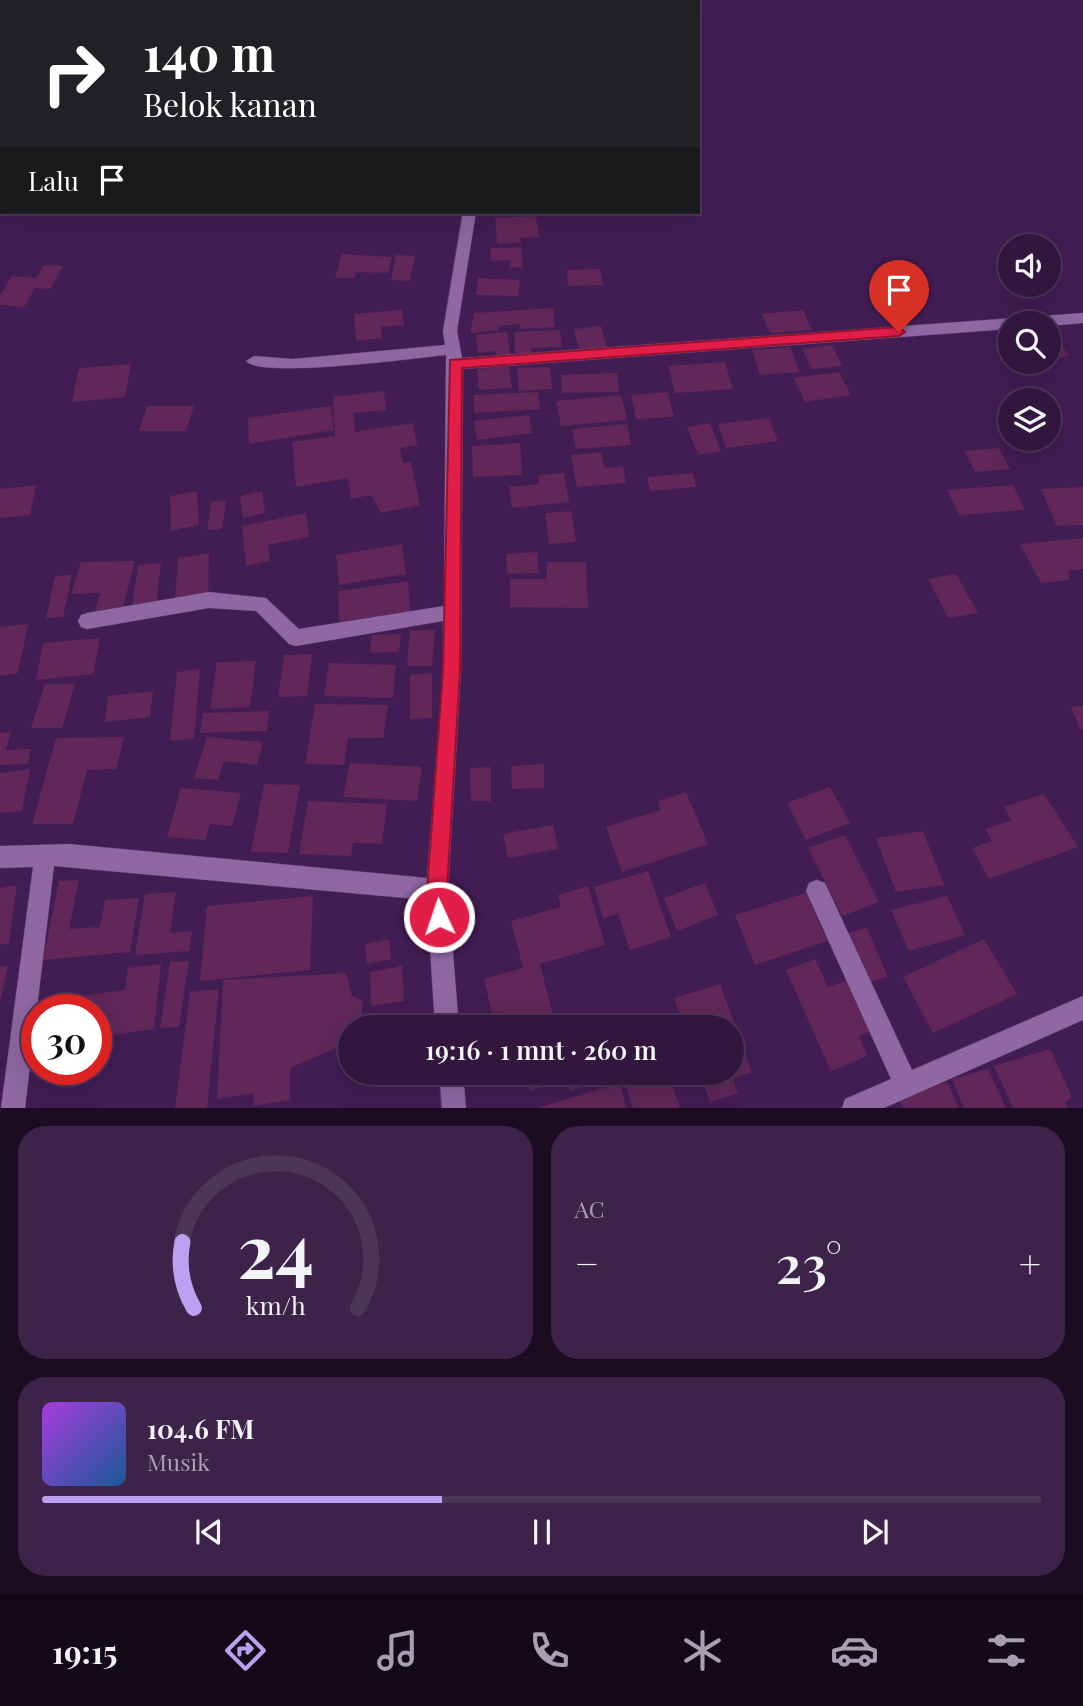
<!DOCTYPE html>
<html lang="id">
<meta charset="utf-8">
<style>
body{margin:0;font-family:"Playfair Display",serif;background:#3d2349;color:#f1f3f6;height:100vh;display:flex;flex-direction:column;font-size:26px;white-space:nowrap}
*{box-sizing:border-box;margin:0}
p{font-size:23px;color:#a89fb0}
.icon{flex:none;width:38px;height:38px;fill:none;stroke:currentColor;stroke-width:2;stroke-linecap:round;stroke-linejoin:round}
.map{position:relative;height:1108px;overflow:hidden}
.side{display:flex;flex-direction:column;gap:18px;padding:18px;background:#1c0c22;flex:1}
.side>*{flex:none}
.guide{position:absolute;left:0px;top:0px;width:700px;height:214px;box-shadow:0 7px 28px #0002,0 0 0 2px #4d3558;background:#202124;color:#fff;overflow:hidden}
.controls{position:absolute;left:998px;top:234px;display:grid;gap:14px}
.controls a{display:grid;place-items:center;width:63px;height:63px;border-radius:50%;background:#32163e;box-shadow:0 7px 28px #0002,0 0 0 2px #4d3558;font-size:35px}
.speed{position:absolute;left:21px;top:994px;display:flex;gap:14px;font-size:35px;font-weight:700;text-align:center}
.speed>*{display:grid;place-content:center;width:91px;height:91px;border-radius:50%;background:#32163e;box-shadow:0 7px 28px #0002,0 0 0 2px #4d3558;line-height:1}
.speed .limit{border:10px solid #d22;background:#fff;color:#111}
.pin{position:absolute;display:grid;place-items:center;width:60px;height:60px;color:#fff;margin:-72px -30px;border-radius:50% 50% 50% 0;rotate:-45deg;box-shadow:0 0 7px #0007}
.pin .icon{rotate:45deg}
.me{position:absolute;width:77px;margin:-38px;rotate:357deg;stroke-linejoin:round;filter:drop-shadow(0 0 5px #0008)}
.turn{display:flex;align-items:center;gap:24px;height:147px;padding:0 28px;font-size:32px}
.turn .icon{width:91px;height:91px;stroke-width:2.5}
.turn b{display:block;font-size:49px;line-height:60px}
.then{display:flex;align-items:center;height:66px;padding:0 28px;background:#0003;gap:14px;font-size:26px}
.big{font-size:52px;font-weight:600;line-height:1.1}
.side .widget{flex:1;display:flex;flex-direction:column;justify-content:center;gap:10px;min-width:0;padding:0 24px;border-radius:28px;background:#3d2349}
.side .dial{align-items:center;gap:0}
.dial svg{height:182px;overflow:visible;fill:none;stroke:#4d3558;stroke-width:7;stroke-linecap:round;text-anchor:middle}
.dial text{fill:#f1f3f6;stroke:none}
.song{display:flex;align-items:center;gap:21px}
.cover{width:84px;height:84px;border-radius:10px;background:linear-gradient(135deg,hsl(280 70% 55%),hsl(210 70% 35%))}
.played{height:7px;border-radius:4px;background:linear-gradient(90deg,#bca0f2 40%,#4d3558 40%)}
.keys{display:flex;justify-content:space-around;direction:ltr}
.heat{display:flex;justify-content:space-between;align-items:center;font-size:38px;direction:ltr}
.side .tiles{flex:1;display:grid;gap:18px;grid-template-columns:1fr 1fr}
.widget:last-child{grid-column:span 2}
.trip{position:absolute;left:338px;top:1015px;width:406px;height:70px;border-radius:35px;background:#32163e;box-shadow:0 7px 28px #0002,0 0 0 2px #4d3558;font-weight:600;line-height:70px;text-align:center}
.tab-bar{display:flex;height:112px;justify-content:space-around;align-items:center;background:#140919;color:#a89fb0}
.tab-bar .icon{width:49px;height:49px}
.tab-bar .selected{color:#bca0f2}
.tab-bar b{font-size:32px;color:#f1f3f6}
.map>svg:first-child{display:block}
</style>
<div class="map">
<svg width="1083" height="1108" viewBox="0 0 1083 1108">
<rect width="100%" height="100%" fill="#421d53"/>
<g fill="#602758">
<polygon points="536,216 539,237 520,238 521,243 497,244 495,218"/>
<polygon points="521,247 523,267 510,268 510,260 491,261 490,248"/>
<polygon points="342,254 392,257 388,273 356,272 354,278 335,278"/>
<polygon points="396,255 415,256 410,281 391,280"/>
<polygon points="44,265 63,266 50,289 35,288 24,307 0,305 0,295 12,276 36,278"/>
<polygon points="600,269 603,285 568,286 567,270"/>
<polygon points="478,278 520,280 518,296 476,295"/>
<polygon points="553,308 555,327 521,329 520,324 499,326 498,330 470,333 474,313"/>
<polygon points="402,310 404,325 381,327 382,338 356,341 354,314"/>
<polygon points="803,310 812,330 770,333 762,314"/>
<polygon points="601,326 607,347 579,350 574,329"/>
<polygon points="560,330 562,347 531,348 532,355 515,356 514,332"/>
<polygon points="507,332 511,356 496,357 495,351 478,353 476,335"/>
<polygon points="1055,336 1069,356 1048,358 1048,337"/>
<polygon points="832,345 842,366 812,369 802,349"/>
<polygon points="790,347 800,372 760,375 752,350"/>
<polygon points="725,362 733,389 675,393 668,366"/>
<polygon points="131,364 125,397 72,402 79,368"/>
<polygon points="509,366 512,388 479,390 477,369"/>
<polygon points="550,367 552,389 519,391 517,368"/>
<polygon points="839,372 851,395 805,402 794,378"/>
<polygon points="617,373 619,392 562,393 561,375"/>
<polygon points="384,391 386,410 354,413 355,432 413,423 417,445 400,448 403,463 411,462 420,505 381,513 371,495 351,499 348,478 296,487 292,442 335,436 333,397"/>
<polygon points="538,392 540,409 474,413 474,395"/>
<polygon points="668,392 674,417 636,419 631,395"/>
<polygon points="621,395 627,420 561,426 556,401"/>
<polygon points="147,406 194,406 186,431 139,431"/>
<polygon points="331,406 334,430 249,444 248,418"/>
<polygon points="529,415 532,433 477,440 474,421"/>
<polygon points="769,418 778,441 726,448 718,424"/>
<polygon points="710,423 721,451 698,455 687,427"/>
<polygon points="627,424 631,445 576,449 572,429"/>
<polygon points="520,443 522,475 473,477 472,446"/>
<polygon points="999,448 1010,469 975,472 965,451"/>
<polygon points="601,452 605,468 623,466 626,483 577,487 571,455"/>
<polygon points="564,473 569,502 512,508 509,487 539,484 538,475"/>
<polygon points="693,473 696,487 650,491 647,477"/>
<polygon points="36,485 30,515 0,518 0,489"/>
<polygon points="1013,485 1025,510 959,515 947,490"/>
<polygon points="1083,487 1083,525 1057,526 1041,489"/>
<polygon points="197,491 199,525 171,531 170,496"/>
<polygon points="262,491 265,513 243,518 240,496"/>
<polygon points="226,501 222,529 207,530 211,502"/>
<polygon points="571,511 576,542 549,544 545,513"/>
<polygon points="306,513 309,537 268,545 270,561 246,566 242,526"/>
<polygon points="1083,538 1083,569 1069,571 1069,580 1041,583 1020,544"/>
<polygon points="402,544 406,574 339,585 336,555"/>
<polygon points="537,552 539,573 507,574 506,554"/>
<polygon points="209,553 208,595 175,600 178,558"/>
<polygon points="135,561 122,610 95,611 100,593 71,594 81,562"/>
<polygon points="547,562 586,562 588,608 510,607 510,579 547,579"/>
<polygon points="161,563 156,604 132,606 138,565"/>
<polygon points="956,574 978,613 948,618 928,579"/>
<polygon points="72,575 63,617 46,618 55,576"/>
<polygon points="408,581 410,612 339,622 338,591"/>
<polygon points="28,624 18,673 0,676 0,627"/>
<polygon points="410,630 435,630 432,666 407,666"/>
<polygon points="401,634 399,652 370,653 372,635"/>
<polygon points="100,638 93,674 36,680 43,643"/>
<polygon points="312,654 307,696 278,697 284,655"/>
<polygon points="256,661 250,707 210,709 217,662"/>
<polygon points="329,663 396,665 393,698 324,696"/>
<polygon points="200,669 194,738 170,741 177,672"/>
<polygon points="432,673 432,718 410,719 410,675"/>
<polygon points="45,684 75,684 62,728 31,728"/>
<polygon points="153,691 150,717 105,722 108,696"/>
<polygon points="315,704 388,705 383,738 348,738 344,765 305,764"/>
<polygon points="1083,706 1083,729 1080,729 1071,707"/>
<polygon points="269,711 267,731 200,733 203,713"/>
<polygon points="11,732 6,750 31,749 28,764 0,765 0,733"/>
<polygon points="124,737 116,769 87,770 73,824 32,824 56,738"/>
<polygon points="207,737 263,742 257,765 224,761 218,780 194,778"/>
<polygon points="350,763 422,767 417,801 343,797"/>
<polygon points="544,764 544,788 512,789 511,766"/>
<polygon points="491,767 491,801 471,801 470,768"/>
<polygon points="30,769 22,811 0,813 0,773"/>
<polygon points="264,784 300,785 288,853 251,852"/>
<polygon points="830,787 850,823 806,840 787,803"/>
<polygon points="181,788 241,793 232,826 210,824 206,840 167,837"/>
<polygon points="686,792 708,844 622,872 606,827 661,810 658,801"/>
<polygon points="1044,794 1078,847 989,879 972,848 992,841 985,829 1012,820 1004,807"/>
<polygon points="308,801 387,804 382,844 353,843 351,856 299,854"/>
<polygon points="553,825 558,849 508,858 503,834"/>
<polygon points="923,831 944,885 896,892 876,838"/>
<polygon points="845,835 879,902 842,916 808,848"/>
<polygon points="648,871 671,937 630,950 618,914 603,918 594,887"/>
<polygon points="79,880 69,929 100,927 105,900 139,898 130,952 43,960 59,881"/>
<polygon points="705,883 718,915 677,931 664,898"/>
<polygon points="17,885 9,943 0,945 0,888"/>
<polygon points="588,886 605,945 540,964 556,1027 505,1027 502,1012 492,1014 484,979 523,968 511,921 561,907 558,895"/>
<polygon points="176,892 170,933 192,931 189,951 135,955 145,894"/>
<polygon points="806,893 827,941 755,965 735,915"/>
<polygon points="313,896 310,970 200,981 207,906"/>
<polygon points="947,896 965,935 909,951 891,910"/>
<polygon points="867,928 888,977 867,982 848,933"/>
<polygon points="389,939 391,959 367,964 365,944"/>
<polygon points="984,939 1017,994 933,1033 903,977"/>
<polygon points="815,959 828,987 849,980 873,1030 859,1036 867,1056 831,1071 786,970"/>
<polygon points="189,961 179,1027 160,1028 170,962"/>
<polygon points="161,964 154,1029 96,1037 96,1010 78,1010 80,996 125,990 128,968"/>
<polygon points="8,966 1,998 0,998 0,967"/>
<polygon points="402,966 404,1001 371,1006 370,972"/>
<polygon points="346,973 352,996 363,1001 360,1027 350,1027 350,1042 290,1068 290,1100 253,1106 254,1093 217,1099 223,980"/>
<polygon points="720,984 752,1072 733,1079 738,1093 710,1102 700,1073 732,1073 732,1027 684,1027 674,998"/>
<polygon points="219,989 207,1108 175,1108 190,992"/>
<polygon points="1050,1049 1072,1097 1065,1102 1068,1108 1013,1108 994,1066"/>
<polygon points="988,1069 1006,1108 964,1108 952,1079"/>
<polygon points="526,1073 605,1073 606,1079 570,1091 567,1078 530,1091"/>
<polygon points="622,1073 668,1073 680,1108 633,1108"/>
<polygon points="947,1082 959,1108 903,1108 899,1099"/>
<polygon points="620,1083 626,1108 540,1108 540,1107"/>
</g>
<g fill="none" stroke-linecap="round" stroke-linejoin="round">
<defs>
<g id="minor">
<rect x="531" y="0" width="10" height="2"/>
<path d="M 463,212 L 476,212 L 457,331 L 462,358 L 1083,313 L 1083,323 L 1048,326 L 1010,324 L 1010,329 L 463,369 L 461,669 L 448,890 L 459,1027 L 435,1027 L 427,900 L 54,866 L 25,1108 L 1,1108 L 33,867 L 0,868 L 0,846 L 69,844 L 427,878 L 443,669 L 443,621 L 296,646 L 289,644 L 256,611 L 209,608 L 87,629 L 81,627 L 78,621 L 81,615 L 87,613 L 209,592 L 266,598 L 299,629 L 444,606 L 446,355 C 416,358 261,379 246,361 L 254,356 L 293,359 L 445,345 L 443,331 Z"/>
<polygon points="817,880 825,883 912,1070 1083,996 1083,1020 884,1108 842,1108 845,1099 891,1079 806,891 809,883"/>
<polygon points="439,1073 463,1073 466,1108 442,1108"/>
</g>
</defs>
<use href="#minor" stroke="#5b396a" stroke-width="1"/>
<use href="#minor" fill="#8e67a3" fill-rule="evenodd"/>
</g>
<polygon fill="#e11d48" stroke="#92132f" stroke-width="2" points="899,327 905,332 899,336 462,368 460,670 447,890 449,917 446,924 439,927 432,924 427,890 443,670 450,360"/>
</svg>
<div class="controls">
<a><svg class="icon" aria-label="sound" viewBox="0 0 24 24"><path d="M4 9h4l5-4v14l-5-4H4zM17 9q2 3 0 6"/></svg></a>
<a><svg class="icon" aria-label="search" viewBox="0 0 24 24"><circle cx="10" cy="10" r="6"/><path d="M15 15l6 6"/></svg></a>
<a><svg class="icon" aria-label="layers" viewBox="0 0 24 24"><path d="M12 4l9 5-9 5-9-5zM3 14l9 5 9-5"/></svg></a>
</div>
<div class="speed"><div class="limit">30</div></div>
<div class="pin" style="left:899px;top:332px;background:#d93025"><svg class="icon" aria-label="arrive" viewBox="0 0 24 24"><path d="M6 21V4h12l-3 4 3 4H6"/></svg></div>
<svg class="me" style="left:439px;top:917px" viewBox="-20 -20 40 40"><circle r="17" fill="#e11d48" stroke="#fff" stroke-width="3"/><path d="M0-11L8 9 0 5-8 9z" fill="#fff"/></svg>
<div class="trip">19:16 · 1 mnt · 260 m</div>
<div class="guide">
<div class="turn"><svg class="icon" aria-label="right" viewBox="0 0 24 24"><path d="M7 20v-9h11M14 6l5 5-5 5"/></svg><div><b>140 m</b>Belok kanan</div></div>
<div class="then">Lalu<svg class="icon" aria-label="arrive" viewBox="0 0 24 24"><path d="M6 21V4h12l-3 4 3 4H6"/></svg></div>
</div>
</div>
<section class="side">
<div class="tiles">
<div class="widget dial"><svg viewBox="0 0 100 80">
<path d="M14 69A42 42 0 1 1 86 69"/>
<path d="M14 69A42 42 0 0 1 9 40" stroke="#bca0f2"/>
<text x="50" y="56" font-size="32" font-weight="700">24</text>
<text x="50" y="72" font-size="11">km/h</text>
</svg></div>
<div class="widget"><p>AC</p>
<div class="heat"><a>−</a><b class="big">23°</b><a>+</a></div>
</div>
<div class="widget">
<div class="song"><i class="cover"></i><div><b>104.6 FM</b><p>Musik</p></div></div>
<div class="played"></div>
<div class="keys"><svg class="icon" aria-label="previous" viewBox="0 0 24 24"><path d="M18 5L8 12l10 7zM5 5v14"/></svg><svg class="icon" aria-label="pause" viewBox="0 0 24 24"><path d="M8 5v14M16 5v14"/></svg><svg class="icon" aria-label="next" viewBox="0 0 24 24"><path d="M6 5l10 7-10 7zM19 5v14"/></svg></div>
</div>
</div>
</section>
<nav class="tab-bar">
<b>19:15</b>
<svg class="icon selected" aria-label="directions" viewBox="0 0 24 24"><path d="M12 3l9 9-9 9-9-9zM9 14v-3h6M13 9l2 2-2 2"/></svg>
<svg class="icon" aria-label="music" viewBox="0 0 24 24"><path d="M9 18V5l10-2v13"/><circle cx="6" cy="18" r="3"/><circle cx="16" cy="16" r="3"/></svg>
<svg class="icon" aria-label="phone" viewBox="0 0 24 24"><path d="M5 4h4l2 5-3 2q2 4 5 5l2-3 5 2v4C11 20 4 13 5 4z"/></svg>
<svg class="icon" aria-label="climate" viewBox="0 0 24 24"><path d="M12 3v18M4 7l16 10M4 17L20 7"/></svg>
<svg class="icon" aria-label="car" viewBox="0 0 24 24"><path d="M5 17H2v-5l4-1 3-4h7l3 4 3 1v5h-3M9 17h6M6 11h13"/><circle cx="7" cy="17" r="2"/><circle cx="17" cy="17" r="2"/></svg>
<svg class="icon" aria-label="filters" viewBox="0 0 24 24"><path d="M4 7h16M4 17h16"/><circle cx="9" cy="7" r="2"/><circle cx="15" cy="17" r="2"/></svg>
</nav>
